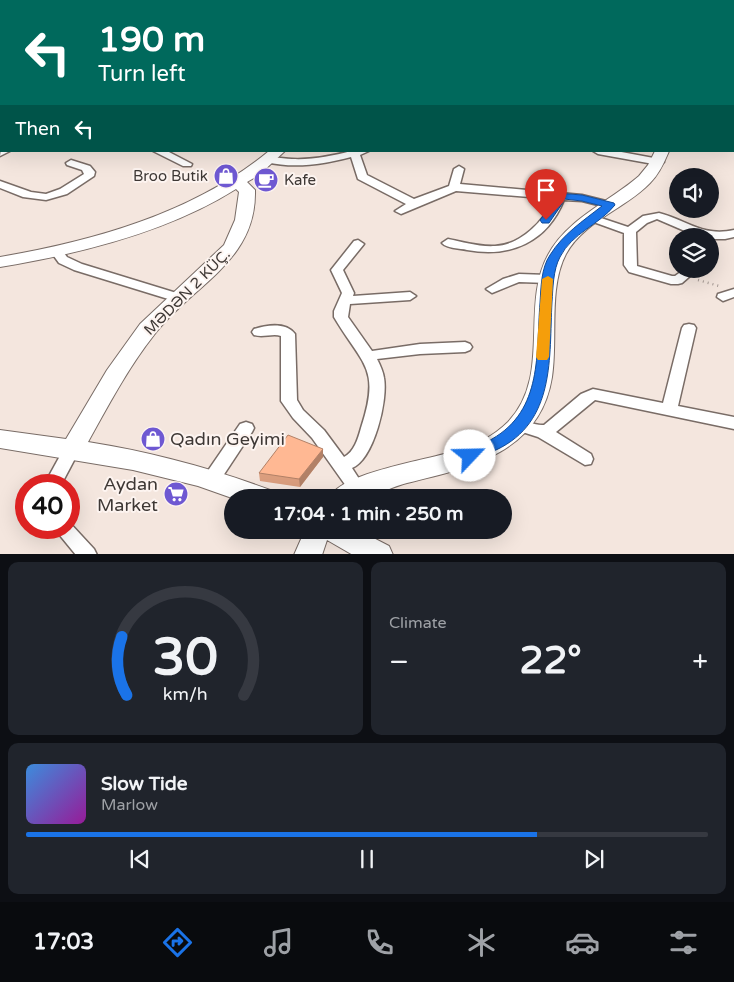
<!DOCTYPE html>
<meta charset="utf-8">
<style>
body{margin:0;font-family:"Varela Round",sans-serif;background:#20242c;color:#f1f3f6;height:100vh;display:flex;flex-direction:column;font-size:19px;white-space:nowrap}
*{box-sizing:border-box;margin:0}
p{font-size:16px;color:#9ea1a6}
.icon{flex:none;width:28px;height:28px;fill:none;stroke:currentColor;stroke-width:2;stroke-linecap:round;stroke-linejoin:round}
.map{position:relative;height:554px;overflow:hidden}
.details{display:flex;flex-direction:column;gap:8px;padding:8px;background:#0d0f14;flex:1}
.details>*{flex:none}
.hud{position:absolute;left:0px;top:0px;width:735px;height:152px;box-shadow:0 5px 20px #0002;background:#00695c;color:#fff;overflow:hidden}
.tools{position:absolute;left:669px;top:168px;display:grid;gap:10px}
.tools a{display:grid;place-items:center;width:50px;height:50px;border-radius:50%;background:#171b24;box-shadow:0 5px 20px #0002;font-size:25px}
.speed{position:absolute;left:15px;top:474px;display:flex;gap:10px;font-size:25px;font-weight:700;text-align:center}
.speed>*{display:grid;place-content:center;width:65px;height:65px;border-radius:50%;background:#171b24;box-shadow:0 5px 20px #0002;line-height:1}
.speed .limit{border:8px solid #d22;background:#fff;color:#111}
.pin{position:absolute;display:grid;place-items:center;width:42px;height:42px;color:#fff;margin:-51px -21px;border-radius:50% 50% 50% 0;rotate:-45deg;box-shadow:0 0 5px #0007}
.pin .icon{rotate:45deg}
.me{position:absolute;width:55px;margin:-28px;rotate:66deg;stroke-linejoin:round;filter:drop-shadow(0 0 4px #0008)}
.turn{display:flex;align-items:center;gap:18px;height:105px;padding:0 15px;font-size:22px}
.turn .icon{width:65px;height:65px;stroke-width:2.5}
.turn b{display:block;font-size:35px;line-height:42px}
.then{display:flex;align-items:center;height:48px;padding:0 15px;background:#0003;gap:10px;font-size:19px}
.big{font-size:38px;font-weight:700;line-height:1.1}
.details .widget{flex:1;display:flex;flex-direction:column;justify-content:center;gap:8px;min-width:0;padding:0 18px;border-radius:10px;background:#20242c}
.details .dial{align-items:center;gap:0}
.dial svg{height:130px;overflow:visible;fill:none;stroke:#363941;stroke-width:7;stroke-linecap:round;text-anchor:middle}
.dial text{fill:#f1f3f6;stroke:none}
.song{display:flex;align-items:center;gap:15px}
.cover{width:60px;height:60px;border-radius:8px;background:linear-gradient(135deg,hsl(210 70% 55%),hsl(300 70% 35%))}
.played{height:5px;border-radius:2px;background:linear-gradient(90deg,#1a73e8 75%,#363941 75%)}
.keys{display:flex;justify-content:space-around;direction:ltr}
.heat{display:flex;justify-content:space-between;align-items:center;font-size:28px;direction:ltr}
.details .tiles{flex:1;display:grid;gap:8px;grid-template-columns:1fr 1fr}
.widget:last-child{grid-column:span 2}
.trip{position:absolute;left:224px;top:489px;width:288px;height:50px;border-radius:25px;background:#171b24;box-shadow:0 5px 20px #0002;font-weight:700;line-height:50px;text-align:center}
.menu{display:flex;height:80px;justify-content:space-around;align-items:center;background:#090b0e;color:#9ea1a6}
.menu .icon{width:35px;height:35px}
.menu .current{color:#1a73e8}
.menu b{font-size:22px;color:#f1f3f6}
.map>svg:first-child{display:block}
</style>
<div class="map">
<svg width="734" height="555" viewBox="0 0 734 555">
<rect width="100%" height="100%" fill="#f4e6de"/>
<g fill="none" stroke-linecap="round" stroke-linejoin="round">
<defs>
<g id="street">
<polygon points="24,0 34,0 34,1 25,1"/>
<polygon points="129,0 140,0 140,1 130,1"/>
<polygon points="616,0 625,0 625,1 617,1"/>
<rect x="0" y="29" width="1" height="4"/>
<rect x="0" y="66" width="1" height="4"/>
<polygon points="0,103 1,104 1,110 0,109"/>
<polygon points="1,149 1,151 10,151 0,156"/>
<polygon points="153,151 167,151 192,164 191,166 183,166"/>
<path d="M 351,151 L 369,151 L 360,155 L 367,175 L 414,199 L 449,186 L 454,169 L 459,166 L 464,169 L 460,184 L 582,195 L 614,203 L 615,205 L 610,208 L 582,201 L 564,200 C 547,242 511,258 467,250 C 460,248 447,249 442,243 L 448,239 C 463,242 479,247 495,246 C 521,245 544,221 554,199 L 456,191 L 401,214 L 395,211 L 406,204 L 358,179 L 351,157 C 324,164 295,169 266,162 L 265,160 C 271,155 283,159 292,159 C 312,160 332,156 351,151 Z"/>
<polygon points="593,151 616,151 659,159 664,162 659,165 598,154"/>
<polygon points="71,160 90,166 95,172 94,176 67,194 46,200 23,197 0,188 0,181 31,192 46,194 60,189 84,174 82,170 67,165 66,163"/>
<path d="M 659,213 C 687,220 702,237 734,230 L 734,237 L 725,239 L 710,239 L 710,236 L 692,234 L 657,219 L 647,223 L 636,232 L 637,266 L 672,276 L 675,276 L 685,269 L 698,269 L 682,283 L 678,284 L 671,284 L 629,272 L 624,265 L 624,233 L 588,220 L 586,218 L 592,215 L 628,227 L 643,216 Z"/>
<path d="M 358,240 L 364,244 L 343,270 L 354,293 L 353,296 L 410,292 L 416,296 L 410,300 L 350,304 L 348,317 L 372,351 L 420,344 L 465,342 L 470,344 L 472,347 L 470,350 L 465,352 L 420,354 L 377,359 C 380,365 383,371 384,378 C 388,400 374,459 352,468 L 365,488 L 363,493 L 357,495 L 351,493 L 312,438 L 293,418 L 281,401 L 281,336 C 273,333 263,338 254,335 L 252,332 L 254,329 C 267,325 286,322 295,334 L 297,400 L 303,410 L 324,430 L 344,457 C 354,452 358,439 361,428 C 381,367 363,366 334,317 L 334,311 L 342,293 L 331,270 L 354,241 Z"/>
<polygon points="57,248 61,249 67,257 82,264 183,295 184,298 178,302 74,270 59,263 51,252"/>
<polygon points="519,274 548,275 554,279 548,283 519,282 492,293 486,289 503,279"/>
<polygon points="734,289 734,297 723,301 717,297 718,294"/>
<path d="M 689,324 L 694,325 L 696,328 L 678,406 L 734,417 L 734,429 L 595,400 L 556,432 L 591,454 L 593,459 L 591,464 L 585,465 L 538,437 L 513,429 L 511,425 L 513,421 C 524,418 533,426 544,425 L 581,394 L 593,389 L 663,403 L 682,328 L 684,325 Z"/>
<polygon points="246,422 252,424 254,428 252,432 217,485 211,487 205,485 203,480 205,475 240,424"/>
<polygon points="72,443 78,445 80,449 61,485 44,485 66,445"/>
<polygon points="69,522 94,549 97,555 76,555 58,533 55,528 69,528"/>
</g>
<g id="secondary">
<rect x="701" y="0" width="10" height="1"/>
<path d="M 269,151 L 285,151 L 259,175 L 247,182 L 255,190 C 257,262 192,285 154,335 C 128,368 108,406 88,442 C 151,452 211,468 270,490 L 274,498 L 232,498 L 198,486 L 133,470 L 0,448 L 0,430 L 66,439 L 107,370 L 140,324 L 224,245 L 235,220 L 239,192 L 236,189 C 168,232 79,254 0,267 L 0,257 C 94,241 194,213 269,151 Z"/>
<path d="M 655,151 L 669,151 C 664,163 659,174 650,183 C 625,209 584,221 566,254 C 548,288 558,339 552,377 C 540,453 469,468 407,483 C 394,486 375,496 364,498 C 352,499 341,498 329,498 C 342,472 428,460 455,451 C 474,446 494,436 508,422 C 552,376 520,306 548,255 C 567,219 609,202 639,176 L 648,165 Z"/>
<polygon points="305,530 358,530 389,546 393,555 353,555 327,540 322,555 294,555"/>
</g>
</defs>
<use href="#street" stroke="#796c66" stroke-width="3"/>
<use href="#secondary" stroke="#796c66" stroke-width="2"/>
<polyline stroke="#a59a94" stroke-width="2.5" stroke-dasharray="1 4" stroke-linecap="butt" points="698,280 719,286"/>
<use href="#street" fill="#fff" fill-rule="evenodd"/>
<use href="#secondary" fill="#fff" fill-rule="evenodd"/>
</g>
<polygon fill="#db9e7e" points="323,449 323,457 300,487 260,481 259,473"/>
<polygon fill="#b28167" points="323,449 323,457 300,487 299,479"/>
<g fill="#ffb893" stroke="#b28167">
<polygon points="712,0 734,0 734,4 734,1 712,1"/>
<polygon points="288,435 323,449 299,479 259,473"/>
</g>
<path fill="#1a73e8" stroke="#114b97" d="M 557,193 L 582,195 L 614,203 L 615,205 C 599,225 572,233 560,257 C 553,270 553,288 552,302 C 549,357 556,422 496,450 C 487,454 475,463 465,460 L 462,456 L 465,451 C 474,447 484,444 492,439 C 543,410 536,353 540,303 C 541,288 541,268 550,255 C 563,234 583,221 602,206 L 582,201 L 564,199 L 562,204 L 549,223 L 542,223 L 540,220 L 552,204 Z"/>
<polygon fill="#f59e0b" points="548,276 553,279 549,357 547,360 538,360 536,357 542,279"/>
<defs>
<symbol id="shop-disc" viewBox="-11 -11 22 22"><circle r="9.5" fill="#6e58d2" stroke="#fdf4f0"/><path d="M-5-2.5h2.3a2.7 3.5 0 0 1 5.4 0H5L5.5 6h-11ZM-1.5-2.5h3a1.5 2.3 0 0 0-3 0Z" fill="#fff"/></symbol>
<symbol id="cafe-disc" viewBox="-11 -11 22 22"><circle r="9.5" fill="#6e58d2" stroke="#fdf4f0"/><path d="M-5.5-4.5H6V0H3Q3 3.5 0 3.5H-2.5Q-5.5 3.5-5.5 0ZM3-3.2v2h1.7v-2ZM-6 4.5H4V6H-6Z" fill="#fff"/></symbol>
<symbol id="supermarket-disc" viewBox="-11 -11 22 22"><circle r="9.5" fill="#6e58d2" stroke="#fdf4f0"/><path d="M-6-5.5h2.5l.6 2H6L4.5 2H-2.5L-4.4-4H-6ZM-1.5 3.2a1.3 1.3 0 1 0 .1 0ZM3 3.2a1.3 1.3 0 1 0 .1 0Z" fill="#fff"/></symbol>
</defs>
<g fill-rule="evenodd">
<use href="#shop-disc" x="212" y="162" width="28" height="28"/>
<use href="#cafe-disc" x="252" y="166" width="28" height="28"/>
<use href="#shop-disc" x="139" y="425" width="28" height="28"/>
<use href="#supermarket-disc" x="162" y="480" width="28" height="28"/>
</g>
<g text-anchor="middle" stroke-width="4" stroke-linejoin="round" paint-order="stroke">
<g font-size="15" fill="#3e3835" stroke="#fdf4f0" text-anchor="end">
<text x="208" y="181">Broo Butik</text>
<text x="284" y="185" text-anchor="start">Kafe</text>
</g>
<g font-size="15" fill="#3e3835" stroke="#fdf4f0">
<text transform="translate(187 292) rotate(-45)" y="5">MƏDƏN 2 KÜÇ.</text>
</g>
<g font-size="18" fill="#3e3835" stroke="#fdf4f0" text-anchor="start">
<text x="170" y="445">Qadın Geyimi</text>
<text x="158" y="490" text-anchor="end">Aydan<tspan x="158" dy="21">Market</tspan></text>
</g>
</g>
</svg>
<div class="tools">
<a><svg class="icon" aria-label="sound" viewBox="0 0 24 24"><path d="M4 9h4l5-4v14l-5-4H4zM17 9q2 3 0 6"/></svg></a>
<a><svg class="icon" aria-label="layers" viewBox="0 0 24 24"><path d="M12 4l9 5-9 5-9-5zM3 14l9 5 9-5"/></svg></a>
</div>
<div class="speed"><div class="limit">40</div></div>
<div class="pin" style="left:546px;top:220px;background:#d93025"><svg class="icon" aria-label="arrive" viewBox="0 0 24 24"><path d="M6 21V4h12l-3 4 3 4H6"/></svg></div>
<svg class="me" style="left:470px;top:456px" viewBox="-20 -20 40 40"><circle r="19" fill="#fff"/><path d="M0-13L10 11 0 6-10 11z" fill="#1a73e8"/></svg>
<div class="trip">17:04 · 1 min · 250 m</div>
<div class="hud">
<div class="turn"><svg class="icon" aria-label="left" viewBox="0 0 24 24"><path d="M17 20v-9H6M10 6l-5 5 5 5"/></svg><div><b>190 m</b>Turn left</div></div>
<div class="then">Then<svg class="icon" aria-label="left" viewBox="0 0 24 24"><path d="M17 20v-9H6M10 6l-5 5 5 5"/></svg></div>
</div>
</div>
<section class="details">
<div class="tiles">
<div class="widget dial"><svg viewBox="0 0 100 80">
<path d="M14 69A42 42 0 1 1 86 69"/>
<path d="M14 69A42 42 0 0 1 11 33" stroke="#1a73e8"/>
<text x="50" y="56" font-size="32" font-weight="700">30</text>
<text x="50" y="72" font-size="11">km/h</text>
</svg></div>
<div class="widget"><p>Climate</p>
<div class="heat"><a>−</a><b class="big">22°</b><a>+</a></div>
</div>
<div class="widget">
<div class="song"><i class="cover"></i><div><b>Slow Tide</b><p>Marlow</p></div></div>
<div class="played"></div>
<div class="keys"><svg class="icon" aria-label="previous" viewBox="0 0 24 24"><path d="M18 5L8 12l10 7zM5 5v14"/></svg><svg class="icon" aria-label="pause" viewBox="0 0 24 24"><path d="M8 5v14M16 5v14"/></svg><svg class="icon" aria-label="next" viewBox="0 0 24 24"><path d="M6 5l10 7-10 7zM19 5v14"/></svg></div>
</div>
</div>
</section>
<nav class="menu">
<b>17:03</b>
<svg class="icon current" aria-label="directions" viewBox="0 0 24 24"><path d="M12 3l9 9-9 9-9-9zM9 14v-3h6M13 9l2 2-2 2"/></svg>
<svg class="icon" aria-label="music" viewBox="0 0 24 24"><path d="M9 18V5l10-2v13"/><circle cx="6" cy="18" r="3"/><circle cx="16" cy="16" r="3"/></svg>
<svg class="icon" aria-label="phone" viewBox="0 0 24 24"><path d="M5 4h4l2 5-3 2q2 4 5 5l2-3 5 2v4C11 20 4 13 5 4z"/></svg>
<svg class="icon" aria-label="climate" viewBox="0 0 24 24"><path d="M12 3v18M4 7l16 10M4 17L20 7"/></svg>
<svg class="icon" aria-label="car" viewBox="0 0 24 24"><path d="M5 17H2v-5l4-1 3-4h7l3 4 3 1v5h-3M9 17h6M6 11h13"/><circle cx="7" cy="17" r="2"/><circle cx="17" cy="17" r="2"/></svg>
<svg class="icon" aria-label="filters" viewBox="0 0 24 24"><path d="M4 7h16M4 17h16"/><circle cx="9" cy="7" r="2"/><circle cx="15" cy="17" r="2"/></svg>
</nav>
